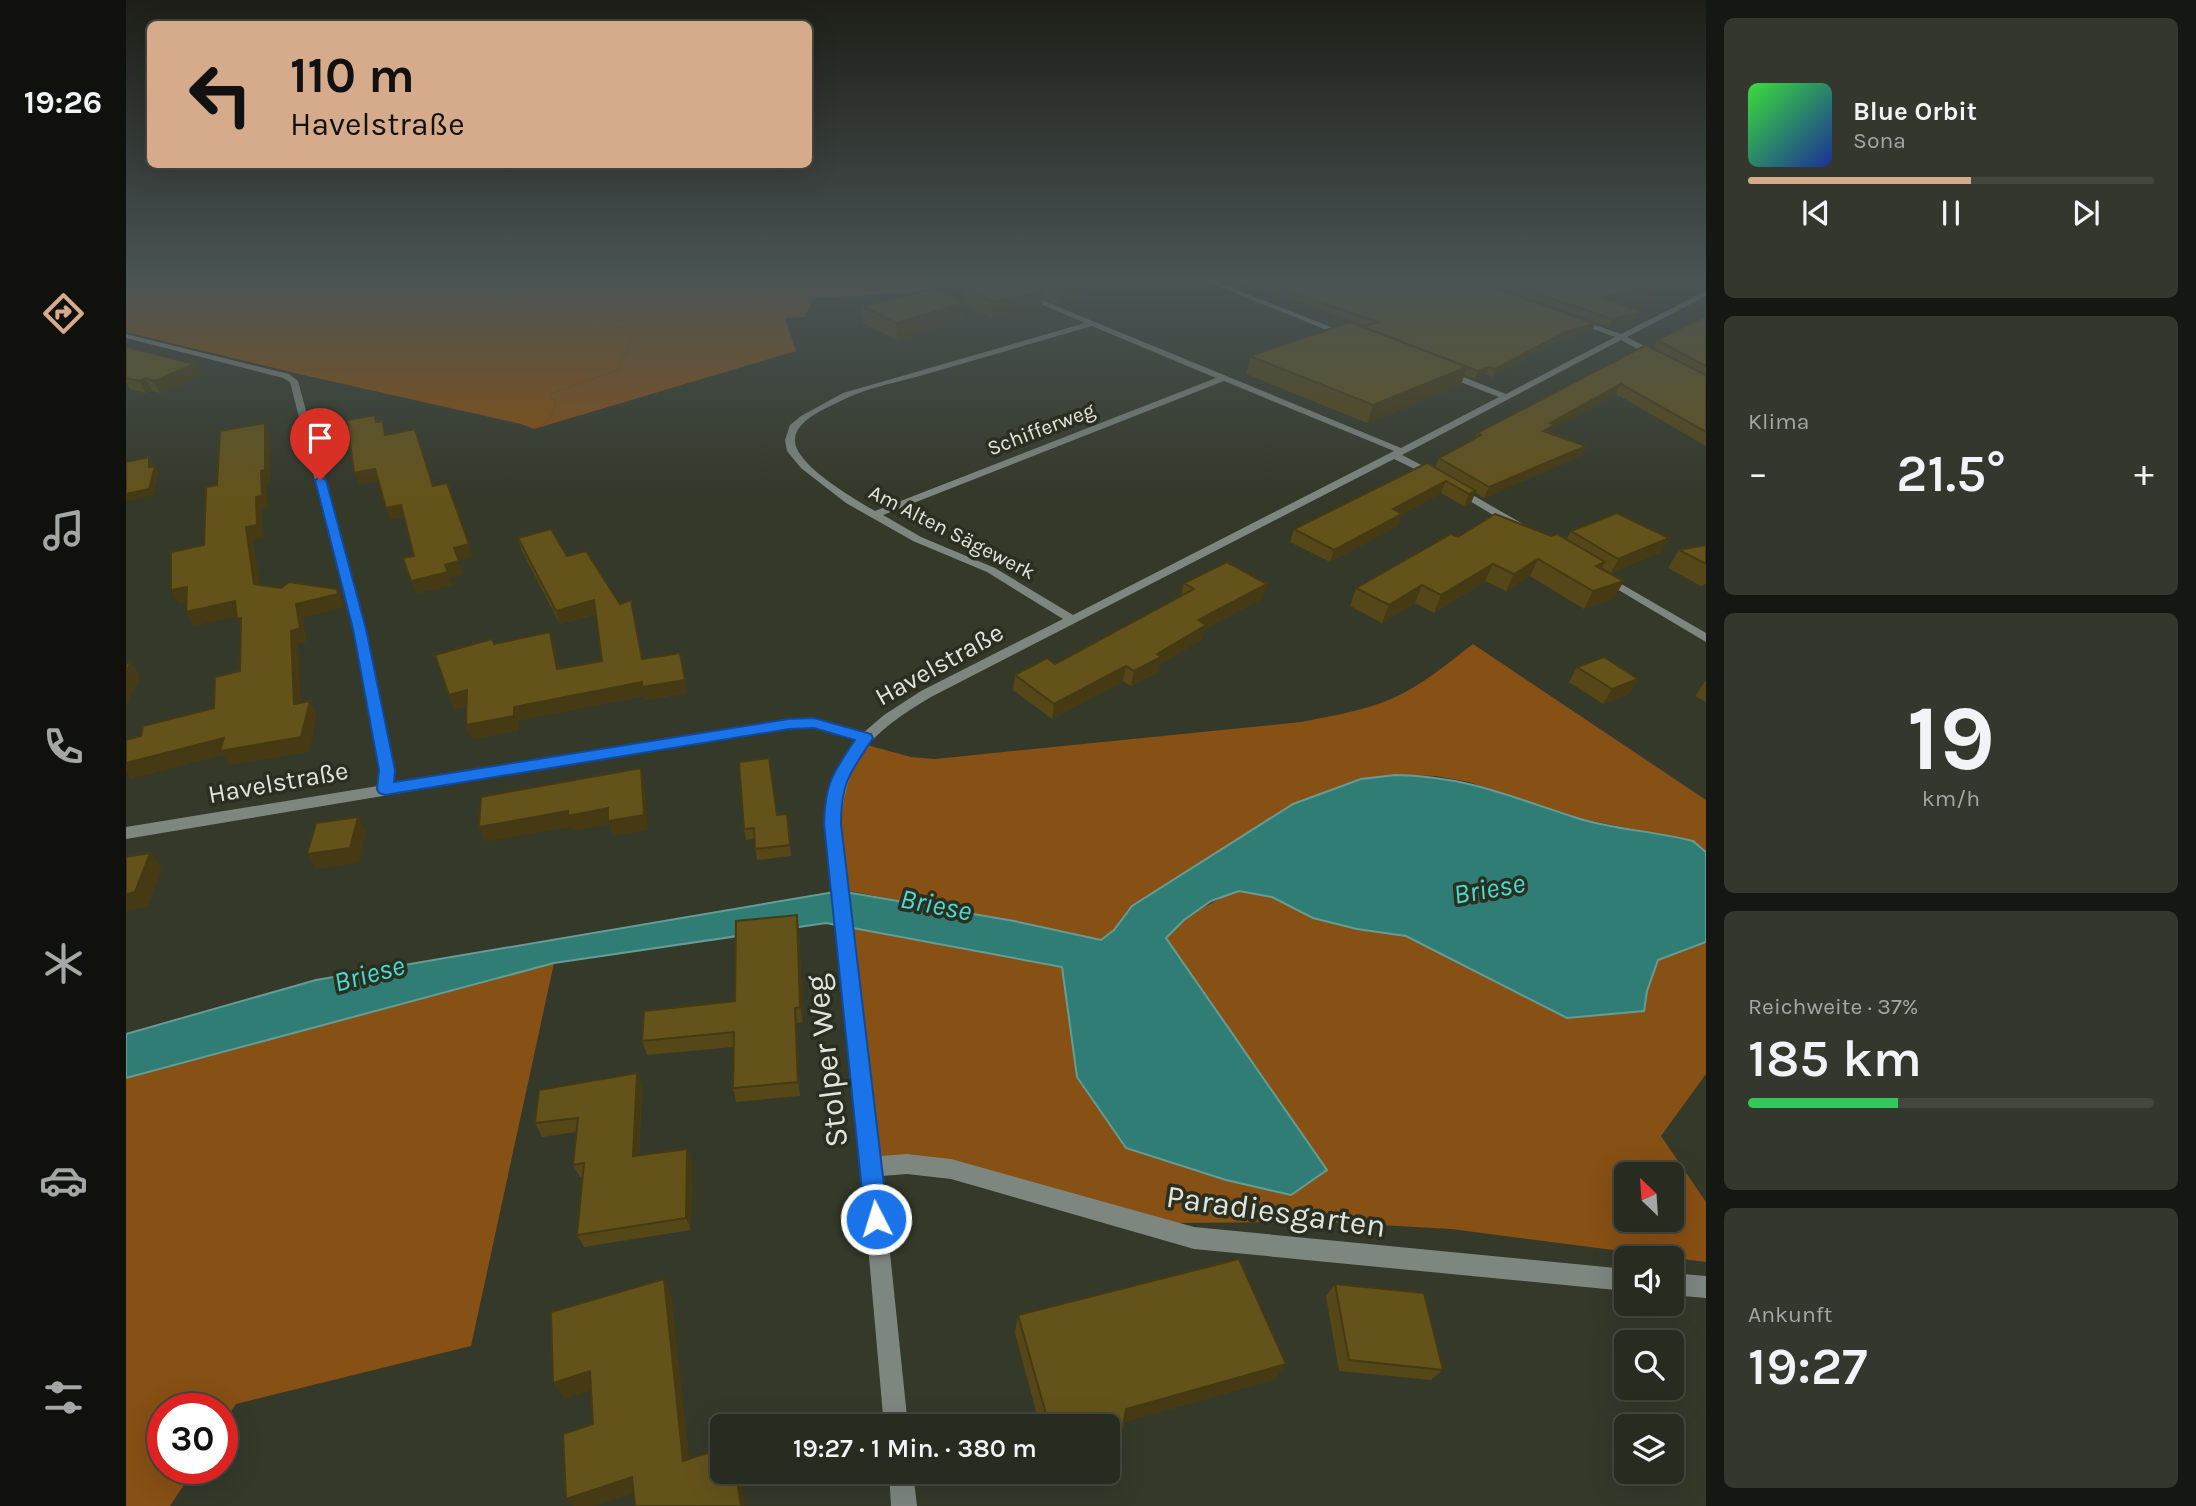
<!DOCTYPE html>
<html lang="de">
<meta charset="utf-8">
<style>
body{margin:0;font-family:Karla,sans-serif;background:#33372d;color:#f1f3f6;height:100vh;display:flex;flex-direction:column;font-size:26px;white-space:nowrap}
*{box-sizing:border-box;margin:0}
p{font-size:23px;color:#a4a7a5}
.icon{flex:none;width:38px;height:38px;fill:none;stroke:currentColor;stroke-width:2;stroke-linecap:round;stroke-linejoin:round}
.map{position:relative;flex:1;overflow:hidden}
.details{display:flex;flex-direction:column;gap:18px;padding:18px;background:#151812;width:490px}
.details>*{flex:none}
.hud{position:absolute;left:21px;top:21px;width:665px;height:147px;border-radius:10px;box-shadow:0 7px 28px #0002,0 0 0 2px #43473e;background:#d6ab8b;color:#111;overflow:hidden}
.needle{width:46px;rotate:335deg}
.controls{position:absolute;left:1488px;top:1162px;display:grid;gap:14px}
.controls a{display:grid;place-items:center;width:70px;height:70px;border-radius:10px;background:#272b20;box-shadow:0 7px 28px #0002,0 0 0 2px #43473e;font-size:35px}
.speed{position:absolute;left:21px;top:1393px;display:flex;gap:14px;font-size:35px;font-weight:700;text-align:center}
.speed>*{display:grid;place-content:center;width:91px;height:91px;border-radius:50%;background:#272b20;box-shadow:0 7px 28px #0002,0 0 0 2px #43473e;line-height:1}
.speed .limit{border:10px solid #d22;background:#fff;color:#111}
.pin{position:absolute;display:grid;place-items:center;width:60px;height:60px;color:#fff;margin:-72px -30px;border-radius:50% 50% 50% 0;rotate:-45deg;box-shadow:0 0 7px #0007}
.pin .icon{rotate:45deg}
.me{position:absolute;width:77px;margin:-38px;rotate:355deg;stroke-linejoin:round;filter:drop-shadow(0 0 5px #0008)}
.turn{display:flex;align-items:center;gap:24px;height:147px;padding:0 28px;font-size:32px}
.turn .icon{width:91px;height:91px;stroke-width:2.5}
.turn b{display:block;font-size:49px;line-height:60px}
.big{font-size:52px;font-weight:600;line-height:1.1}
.details .widget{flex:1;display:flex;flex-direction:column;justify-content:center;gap:10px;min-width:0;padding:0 24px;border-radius:10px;background:#33372d}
.details .dial{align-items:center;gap:0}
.dial b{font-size:91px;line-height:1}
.song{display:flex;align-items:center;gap:21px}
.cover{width:84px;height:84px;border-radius:10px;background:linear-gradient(135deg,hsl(120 70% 55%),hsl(230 70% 35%))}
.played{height:7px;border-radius:4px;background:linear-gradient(90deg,#d6ab8b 55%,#43473e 55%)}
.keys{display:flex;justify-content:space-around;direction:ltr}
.heat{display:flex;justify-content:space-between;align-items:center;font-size:38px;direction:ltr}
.charge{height:10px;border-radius:5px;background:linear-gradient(90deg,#34c759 37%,#43473e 0)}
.trip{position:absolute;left:584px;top:1414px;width:410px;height:70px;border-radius:10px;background:#272b20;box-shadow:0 7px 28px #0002,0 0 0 2px #43473e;font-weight:600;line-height:70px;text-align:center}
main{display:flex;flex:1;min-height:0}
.menu{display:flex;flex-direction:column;width:126px;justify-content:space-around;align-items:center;background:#10110d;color:#a4a7a5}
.menu .icon{width:49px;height:49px}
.menu .selected{color:#d6ab8b}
.menu b{font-size:32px;color:#f1f3f6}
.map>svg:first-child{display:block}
</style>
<main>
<nav class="menu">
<b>19:26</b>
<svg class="icon selected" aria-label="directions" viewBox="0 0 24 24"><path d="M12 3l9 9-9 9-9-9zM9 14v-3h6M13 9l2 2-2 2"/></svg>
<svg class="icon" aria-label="music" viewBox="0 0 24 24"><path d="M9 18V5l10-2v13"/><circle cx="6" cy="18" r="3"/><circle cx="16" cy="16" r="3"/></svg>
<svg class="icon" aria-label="phone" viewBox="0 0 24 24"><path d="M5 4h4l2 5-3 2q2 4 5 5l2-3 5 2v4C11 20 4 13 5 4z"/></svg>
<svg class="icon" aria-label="climate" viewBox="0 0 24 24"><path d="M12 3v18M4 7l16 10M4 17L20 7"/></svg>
<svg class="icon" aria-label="car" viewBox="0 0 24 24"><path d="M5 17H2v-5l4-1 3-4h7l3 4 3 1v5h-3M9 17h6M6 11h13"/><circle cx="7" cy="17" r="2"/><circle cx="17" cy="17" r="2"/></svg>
<svg class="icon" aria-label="filters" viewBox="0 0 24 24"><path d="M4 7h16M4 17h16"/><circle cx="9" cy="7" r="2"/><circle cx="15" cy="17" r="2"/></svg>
</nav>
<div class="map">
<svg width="1580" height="1506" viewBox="0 0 1580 1506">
<rect width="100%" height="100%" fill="#34392a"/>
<polygon fill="#8b500c" points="0,282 319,282 509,332 492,370 424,394 430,404 422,422 408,429 395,424 173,374 0,332"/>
<g fill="#875014" fill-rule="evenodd">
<polygon points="319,282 646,282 708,287 746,282 799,282 803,292 687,298 679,317 659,318 670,351 408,429 422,422 430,404 424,394 492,370 509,332"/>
<path d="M 1347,644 L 1580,800 L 1580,852 L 1567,841 L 1451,818 L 1343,782 L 1309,776 L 1269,775 L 1235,779 L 1167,804 L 1006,906 L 988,930 L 975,940 L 719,890 L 713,824 L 719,779 L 741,745 L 785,757 L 809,759 L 1175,722 C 1205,716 1237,711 1265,699 C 1295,686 1321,664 1347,644 Z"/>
<path d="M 1113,891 L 1146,897 L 1187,918 L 1231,929 L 1280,936 L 1441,1018 L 1518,1011 L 1521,991 L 1532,960 L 1580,942 L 1580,1074 L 1535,1136 L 1580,1202 L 1580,1262 L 1325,1229 L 1200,1222 L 1042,1223 L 753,1162 L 723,926 L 936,967 L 951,1077 L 1000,1148 L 1100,1180 L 1165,1195 L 1201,1171 L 1040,938 C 1062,915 1083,902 1113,891 ZM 1500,1174 L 1545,1174 L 1545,1220 L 1500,1220 Z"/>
<polygon points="428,963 345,1346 110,1404 96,1425 96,1409 37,1409 37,1468 69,1468 44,1506 0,1506 0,1078"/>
</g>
<path fill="#307d76" stroke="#659c94" stroke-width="2" d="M 1269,775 C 1340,776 1385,797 1451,818 C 1489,830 1529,831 1567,841 L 1580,852 L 1580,942 L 1532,960 L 1521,991 L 1518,1011 L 1441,1018 L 1280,936 L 1231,929 L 1187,918 L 1146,897 L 1113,891 L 1085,901 L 1058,920 L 1040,938 L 1201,1170 L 1165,1195 L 1100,1180 L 1000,1148 L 951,1077 L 936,967 L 700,923 L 428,963 L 0,1078 L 0,1034 L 190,980 L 714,891 L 888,921 L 975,940 L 988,930 L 1006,906 L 1167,804 L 1235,779 Z"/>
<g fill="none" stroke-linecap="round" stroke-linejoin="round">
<g fill="#7e8680" fill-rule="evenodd">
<path d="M 863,282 L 872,282 L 1275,448 L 1373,397 L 1319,376 L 1319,372 L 1325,372 L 1380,394 L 1489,337 L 1448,322 L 1448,318 L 1495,334 L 1580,291 L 1580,296 L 1501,337 L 1534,354 L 1534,358 L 1528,358 L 1495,340 L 1276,455 L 1311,473 L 1311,477 L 1305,477 L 1268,459 L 805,697 C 748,731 720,755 715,824 L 754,1156 L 781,1154 L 825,1159 L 1068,1227 L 1500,1269 L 1500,1291 L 1068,1249 L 825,1179 L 781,1174 L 756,1176 L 782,1426 L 758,1426 L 735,1167 L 699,824 C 702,792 710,765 730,740 L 688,727 L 663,728 L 0,839 L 0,827 L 252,786 L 254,770 L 227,629 L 164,382 L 157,378 L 0,338 L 0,334 L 163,374 L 172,381 L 239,629 L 268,770 L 267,784 L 663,720 L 688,719 L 737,733 L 758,715 L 795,691 L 937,619 L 861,572 L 787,541 L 720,503 L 675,468 L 661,451 L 659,440 L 664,425 L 675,416 L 717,393 L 959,323 ZM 966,326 L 1090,378 L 749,511 C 729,499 667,464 669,439 C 670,419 705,406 721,398 C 744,387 773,382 797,375 C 854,359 910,342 966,326 ZM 1098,381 L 1268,451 L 947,615 L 869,568 L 795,537 L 757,515 Z"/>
<polygon points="1082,282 1091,282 1225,335 1218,337"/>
<polygon points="1331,486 1402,527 1403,529 1402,531 1394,531 1327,491 1326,489"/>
<polygon points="1478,574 1580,633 1580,642 1474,579 1472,577"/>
<polygon points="1545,1273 1580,1276 1580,1298 1545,1295"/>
<polygon points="763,1472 787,1472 791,1506 765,1506"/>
</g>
</g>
<g fill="#554717">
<polygon points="896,282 961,282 959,297 931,304 916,297 916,307 866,319 838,303 838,320 771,340 737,323 736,306 836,302 837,286"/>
<polygon points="1115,282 1353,282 1466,331 1437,338 1366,377 1360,374 1349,379 1338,375 1335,385 1241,423 1120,374 1124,356 1240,326"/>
<polygon points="1357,282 1559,282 1487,301 1516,312 1512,319 1483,327"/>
<polygon points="1580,316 1580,446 1490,394 1427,429 1425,433 1460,446 1455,456 1358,498 1349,492 1345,503 1338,506 1315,493 1276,514 1271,526 1204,562 1164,542 1168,529 1309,467 1313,458 1349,438 1351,433 1527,348 1531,340"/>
<polygon points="0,347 69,364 75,376 34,393 26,391 20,393 4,389 0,382"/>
<polygon points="1445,531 1543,538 1535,552 1485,573 1476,568 1488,598 1458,609 1404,576 1380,591 1359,581 1308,613 1289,603 1256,623 1224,606 1230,588 1332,537 1425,536 1441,539"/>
<polygon points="392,538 441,556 494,604 505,600 516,659 562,693 519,700 518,696 393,720 393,730 346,739 340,725 341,706 328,709 323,695 368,644 428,646 433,669 476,661 470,614 434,624 396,551"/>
<polygon points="1580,545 1580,584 1575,586 1542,568 1553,550"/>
<polygon points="1058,583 1137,598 1079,629 1076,639 1033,665 1032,672 1005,686 997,681 926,719 887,690 889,675 929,664 1055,596"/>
<polygon points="1451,667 1512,679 1503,694 1477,704 1443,682"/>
<polygon points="1580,680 1580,702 1569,696"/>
<polygon points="661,814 665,856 631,860 628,839 620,840 618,829 651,815"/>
<polygon points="673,930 677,1022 671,1023 674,1096 610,1102 607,1088 608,1047 521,1055 516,1041 609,1001"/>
<polygon points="511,1073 516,1087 513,1155 561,1149 566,1162 565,1230 458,1247 451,1235 456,1177 454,1177 447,1165 450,1132 416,1137 409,1123"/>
<polygon points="1209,1284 1317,1370 1305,1380 1213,1371 1200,1296"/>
<polygon points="892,1315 1160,1364 1147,1380 998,1422 996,1433 988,1447 982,1449 982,1426 914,1426 889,1333"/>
</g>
<g fill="#453a13">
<polygon points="958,282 961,282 959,297 931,304 933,287"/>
<polygon points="1537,282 1559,282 1474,304 1477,297"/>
<polygon points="917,291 916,307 866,319 867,302"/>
<polygon points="838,303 838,320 771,340 770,323"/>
<polygon points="1516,312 1512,319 1483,327 1486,319"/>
<polygon points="1469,324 1466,331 1437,338 1366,377 1369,369 1441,331"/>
<polygon points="69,364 75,376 34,393 28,381"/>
<polygon points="1341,367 1335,385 1241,423 1247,405"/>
<polygon points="1363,367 1360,374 1349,379 1352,371"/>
<polygon points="20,378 26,391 20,393 13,381"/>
<polygon points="1495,384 1490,394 1427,429 1424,435 1417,431 1424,423"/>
<polygon points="139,423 144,436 145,483 141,483 142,508 136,510 138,538 127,540 136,597 128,584 120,527 135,471"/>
<polygon points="1460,446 1455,456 1358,498 1363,487"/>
<polygon points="23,457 27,464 27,473 23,467"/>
<polygon points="29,466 33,472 27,496 0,501 0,494"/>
<polygon points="249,469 254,481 233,485 228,473"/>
<polygon points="1320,481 1315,493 1276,514 1271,526 1204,562 1208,550 1267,509"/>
<polygon points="1350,491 1345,503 1338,506 1343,494"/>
<polygon points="275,505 279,517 265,520 260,508"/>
<polygon points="1543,538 1535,552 1485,573 1492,559"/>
<polygon points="343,544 347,557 332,561 328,548"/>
<polygon points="1412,559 1404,576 1380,591 1388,574"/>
<polygon points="333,561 338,574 324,578 327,585 291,594 285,581 319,565"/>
<polygon points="1479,562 1470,579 1470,566"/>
<polygon points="1367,564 1359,581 1308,613 1315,595"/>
<polygon points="1498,581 1488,598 1458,609 1467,591"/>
<polygon points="1141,584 1137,598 1079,629 1076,639 1033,665 1032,672 1005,686 1008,671 1072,620"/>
<polygon points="1296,585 1289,603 1256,623 1263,605"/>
<polygon points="61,587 69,601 53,604 45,590"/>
<polygon points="211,589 219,607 177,618 181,642 172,644 176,718 168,704 165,631 170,604"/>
<polygon points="468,600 472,613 434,624 430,611"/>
<polygon points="109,601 117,615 68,626 60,612"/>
<polygon points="424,632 428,646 435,683 431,669"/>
<polygon points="554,653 562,693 519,700 518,696 393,720 393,730 346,739 340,725 388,707"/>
<polygon points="5,662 15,677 0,705 0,672"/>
<polygon points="1000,666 997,681 926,719 928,704"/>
<polygon points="1512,679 1503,694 1477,704 1486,689"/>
<polygon points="341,690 346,704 328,709 323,695"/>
<polygon points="184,701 191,715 183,752 103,765 97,755 5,779 0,771 0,763"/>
<polygon points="515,768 519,783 522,830 487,836 483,824 447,831 446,827 359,842 353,827 442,811"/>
<polygon points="232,817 240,832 233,863 190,869 181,854"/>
<polygon points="24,853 36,868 22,907 0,911 0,894"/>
<polygon points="671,915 673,930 677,1022 674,1007"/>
<polygon points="669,1008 671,1023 674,1096 672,1082"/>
<polygon points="511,1073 516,1087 512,1169 507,1156"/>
<polygon points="561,1149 566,1162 565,1230 560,1218"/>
<polygon points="538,1279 546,1297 565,1475 557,1461"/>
<polygon points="1160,1364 1147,1380 993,1424 1000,1409"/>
<polygon points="464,1371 475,1387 439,1399 427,1383"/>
<polygon points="610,1472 614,1472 619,1506 615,1506"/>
<polygon points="506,1477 517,1490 469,1506 447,1506 440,1499"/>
</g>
<g fill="#63531b" stroke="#453a13" stroke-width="2">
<polygon points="856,282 895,282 917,291 867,302 837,286"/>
<polygon points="919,282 958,282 933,287"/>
<polygon points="1136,282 1353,282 1469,324 1441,331 1369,369 1363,367 1352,371 1237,327 1252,322"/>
<polygon points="1378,282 1537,282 1477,297 1516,312 1486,319"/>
<polygon points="808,288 838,303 770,323 736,306"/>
<polygon points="1580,316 1580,366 1531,340"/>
<polygon points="1224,322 1341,367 1247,405 1124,356"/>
<polygon points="1520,345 1580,375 1580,432 1495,384 1424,423 1429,425 1417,431 1460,446 1363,487 1313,458 1355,435 1351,433"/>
<polygon points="0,347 69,364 28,381 20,378 13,381 0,378"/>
<polygon points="249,415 250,422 257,421 259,435 289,429 307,486 321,483 343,544 328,548 333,561 319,565 322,572 285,581 277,558 288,556 275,505 260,508 249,469 228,473 221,420"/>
<polygon points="139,423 139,470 135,471 136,496 130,497 131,525 120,527 128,584 155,588 163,582 211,589 212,594 170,604 174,628 165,631 168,704 184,701 175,737 94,751 98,738 0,763 0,740 15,736 17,726 88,708 89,677 114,671 115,618 111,619 109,601 60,612 61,587 45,590 45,552 78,545 80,487 91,485 94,431"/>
<polygon points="23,457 23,467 29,466 23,489 0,494 0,462"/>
<polygon points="1301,463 1350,491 1343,494 1320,481 1267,509 1276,514 1208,550 1168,529"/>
<polygon points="1491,513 1543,538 1492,559 1445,531"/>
<polygon points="1369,514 1425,536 1431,534 1479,562 1470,566 1498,581 1467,591 1412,559 1388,574 1367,564 1315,595 1296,585 1263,605 1230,588 1325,534 1332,537"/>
<polygon points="425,529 441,556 460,551 494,604 505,600 516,659 554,653 559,680 516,687 516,682 388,707 388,716 340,725 341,690 323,695 309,655 366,639 368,644 424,632 431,669 476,661 468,600 430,611 392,538"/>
<polygon points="1580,545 1580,564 1553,550"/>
<polygon points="1101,562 1141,584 1072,620 1080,625 1031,654 1035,657 1008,671 1000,666 928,704 889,675 921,658 929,664 1068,589 1058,583"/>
<polygon points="1478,657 1512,679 1486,689 1451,667"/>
<polygon points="5,662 0,672 0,664"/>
<polygon points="643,758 651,815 661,814 664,845 629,849 628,828 618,829 613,762"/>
<polygon points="515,768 518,815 482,821 482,808 442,816 442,811 353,827 355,797"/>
<polygon points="232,817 224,848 181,854 190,823"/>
<polygon points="24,853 9,892 0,894 0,857"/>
<polygon points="671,915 674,1007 669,1008 672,1082 607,1088 608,1032 516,1041 518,1011 609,1001 610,921"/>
<polygon points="511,1073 507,1156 561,1149 560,1218 451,1235 458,1163 447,1165 452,1118 409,1123 413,1090"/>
<polygon points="1113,1259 1160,1364 1000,1409 996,1433 982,1436 982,1426 928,1426 922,1421 892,1315"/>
<polygon points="538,1279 557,1461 597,1448 597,1472 610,1472 615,1506 509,1506 506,1477 440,1499 437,1434 467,1424 464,1371 427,1383 425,1312"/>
<polygon points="1209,1284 1298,1293 1317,1370 1223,1360"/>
</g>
<linearGradient id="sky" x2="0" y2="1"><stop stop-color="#1d1f17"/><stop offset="0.57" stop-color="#4a5455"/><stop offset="1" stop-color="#4a5455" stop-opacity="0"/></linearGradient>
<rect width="1580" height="492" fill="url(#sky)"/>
<path fill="#1a73e8" stroke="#114b97" stroke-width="2" d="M 194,477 L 200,480 L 240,629 L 269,770 L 268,782 L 663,719 L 688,718 L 745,734 L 747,738 C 725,772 715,781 715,824 L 762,1219 L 759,1227 L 750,1231 L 742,1227 L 739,1219 L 698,824 C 699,783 707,773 729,740 L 688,728 L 663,729 L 259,795 L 253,793 L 251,789 L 253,770 L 227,629 L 189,480 Z"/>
<g text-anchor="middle" stroke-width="7" stroke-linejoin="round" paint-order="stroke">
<g font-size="21" fill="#e1e5db" stroke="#2a2f21">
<text transform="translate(915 429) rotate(-21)" y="7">Schifferweg</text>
<text transform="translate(826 532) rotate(27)" y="7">Am Alten Sägewerk</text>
</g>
<g font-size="26" fill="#e1e5db" stroke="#2a2f21">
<text transform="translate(813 664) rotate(-29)" y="9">Havelstraße</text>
<text transform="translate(152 782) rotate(-10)" y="9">Havelstraße</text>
</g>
<g font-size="28" font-style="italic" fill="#47ddd1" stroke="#2a2f21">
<text transform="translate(1363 888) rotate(-10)" y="10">Briese</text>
<text transform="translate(810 904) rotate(11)" y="10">Briese</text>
<text transform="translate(243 973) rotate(-15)" y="10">Briese</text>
</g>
<g font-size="32" fill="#e1e5db" stroke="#2a2f21">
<text transform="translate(700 1061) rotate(-97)" y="11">Stolper Weg</text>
<text transform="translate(1150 1211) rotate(8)" y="11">Paradiesgarten</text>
</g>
</g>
</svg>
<div class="controls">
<a><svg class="needle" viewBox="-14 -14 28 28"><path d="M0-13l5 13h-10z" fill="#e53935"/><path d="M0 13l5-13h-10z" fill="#a4a7a5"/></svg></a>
<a><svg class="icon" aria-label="sound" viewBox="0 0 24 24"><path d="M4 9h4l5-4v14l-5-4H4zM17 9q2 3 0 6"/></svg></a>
<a><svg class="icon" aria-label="search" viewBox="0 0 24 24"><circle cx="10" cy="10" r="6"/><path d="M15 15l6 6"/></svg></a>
<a><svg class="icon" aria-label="layers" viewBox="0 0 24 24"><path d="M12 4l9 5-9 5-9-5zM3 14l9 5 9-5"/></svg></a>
</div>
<div class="speed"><div class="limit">30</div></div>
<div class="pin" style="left:194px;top:480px;background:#d93025"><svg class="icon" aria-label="arrive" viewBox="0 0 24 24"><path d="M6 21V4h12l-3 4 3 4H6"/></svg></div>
<svg class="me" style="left:750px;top:1219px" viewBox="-20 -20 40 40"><circle r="17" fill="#1a73e8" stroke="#fff" stroke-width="3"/><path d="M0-11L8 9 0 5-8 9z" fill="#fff"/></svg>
<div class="trip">19:27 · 1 Min. · 380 m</div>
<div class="hud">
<div class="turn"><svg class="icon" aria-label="left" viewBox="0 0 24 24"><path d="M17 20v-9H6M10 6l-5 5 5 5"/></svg><div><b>110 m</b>Havelstraße</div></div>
</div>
</div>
<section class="details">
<div class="widget">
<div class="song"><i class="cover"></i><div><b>Blue Orbit</b><p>Sona</p></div></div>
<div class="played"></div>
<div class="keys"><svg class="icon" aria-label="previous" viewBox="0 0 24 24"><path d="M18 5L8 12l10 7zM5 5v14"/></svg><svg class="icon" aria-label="pause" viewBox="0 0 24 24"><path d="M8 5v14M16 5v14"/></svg><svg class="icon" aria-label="next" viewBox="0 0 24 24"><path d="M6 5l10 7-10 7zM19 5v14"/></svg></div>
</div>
<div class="widget"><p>Klima</p>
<div class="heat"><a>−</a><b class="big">21.5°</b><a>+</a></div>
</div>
<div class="widget dial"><b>19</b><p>km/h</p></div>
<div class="widget"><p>Reichweite · 37%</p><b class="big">185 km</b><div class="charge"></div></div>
<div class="widget"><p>Ankunft</p><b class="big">19:27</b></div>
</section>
</main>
